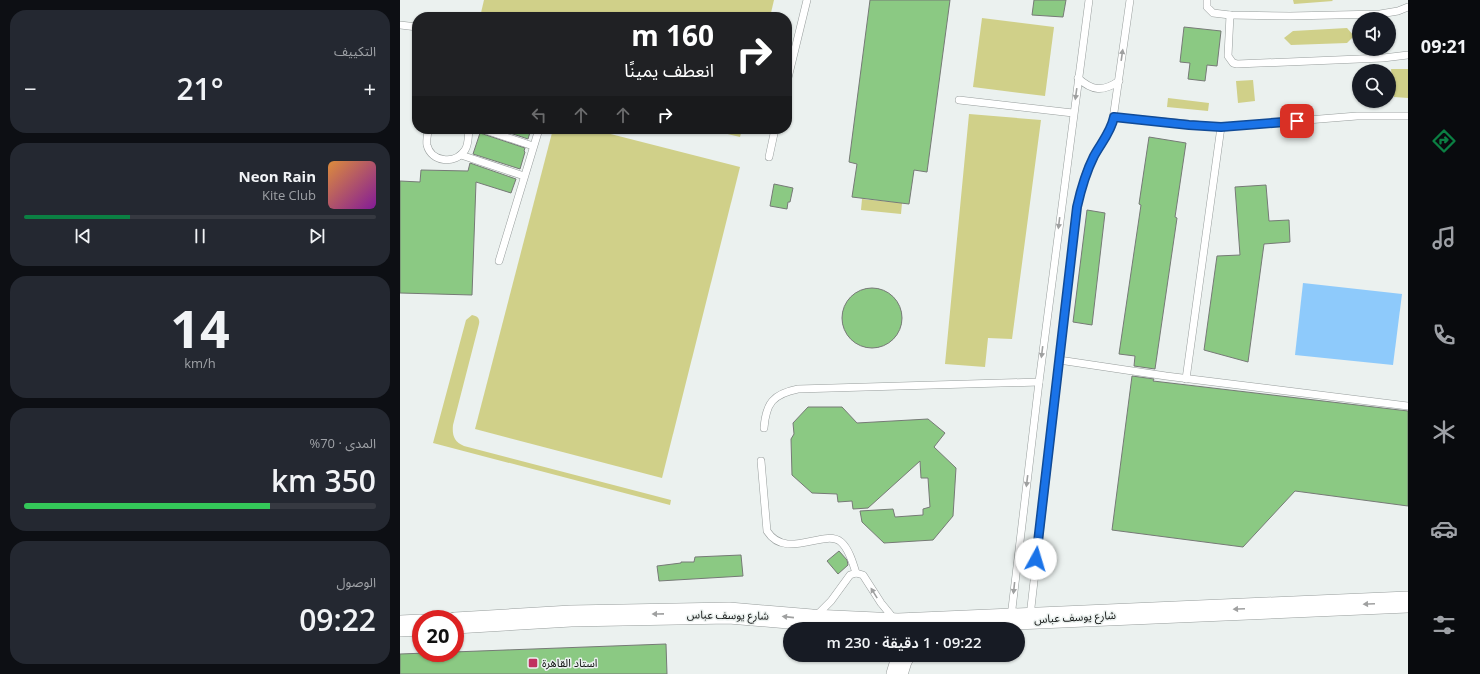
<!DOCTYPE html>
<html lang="ar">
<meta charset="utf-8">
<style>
body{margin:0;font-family:"Open Sans","Noto Sans Arabic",sans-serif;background:#242831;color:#f1f3f6;direction:rtl;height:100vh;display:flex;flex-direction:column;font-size:15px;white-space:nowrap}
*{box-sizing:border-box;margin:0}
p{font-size:13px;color:#9ea1a6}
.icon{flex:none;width:22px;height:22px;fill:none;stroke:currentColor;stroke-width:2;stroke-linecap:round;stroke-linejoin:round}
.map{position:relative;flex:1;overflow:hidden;direction:ltr}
.sheet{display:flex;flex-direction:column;gap:10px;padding:10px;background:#0d0f14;width:400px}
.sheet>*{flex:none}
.top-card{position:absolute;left:12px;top:12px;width:380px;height:122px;border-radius:16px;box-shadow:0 1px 3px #0004;direction:rtl;background:#202124;color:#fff;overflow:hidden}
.fabs{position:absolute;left:952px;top:12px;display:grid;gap:8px}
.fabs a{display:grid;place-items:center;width:44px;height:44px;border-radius:50%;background:#171b24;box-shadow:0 1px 3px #0004;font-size:20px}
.speed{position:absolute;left:12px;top:610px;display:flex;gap:8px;font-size:20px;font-weight:700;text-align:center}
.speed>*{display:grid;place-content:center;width:52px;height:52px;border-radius:50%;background:#171b24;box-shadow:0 1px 3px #0004;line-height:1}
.speed .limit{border:6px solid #d22;background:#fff;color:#111}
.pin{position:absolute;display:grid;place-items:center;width:34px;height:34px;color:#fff;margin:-17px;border-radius:8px;box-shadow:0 2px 6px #0006}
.me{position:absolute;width:44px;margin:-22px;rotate:6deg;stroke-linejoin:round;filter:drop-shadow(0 0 3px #0008)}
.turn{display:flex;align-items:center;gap:14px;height:84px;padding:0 12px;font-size:18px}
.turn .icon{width:52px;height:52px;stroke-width:2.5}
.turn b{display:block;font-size:28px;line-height:34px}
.lanes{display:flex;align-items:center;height:38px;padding:0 12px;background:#0003;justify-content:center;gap:20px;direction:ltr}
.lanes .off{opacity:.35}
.big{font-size:30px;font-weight:600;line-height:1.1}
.sheet .tile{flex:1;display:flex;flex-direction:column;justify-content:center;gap:6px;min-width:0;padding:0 14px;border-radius:16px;background:#242831}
.sheet .dial{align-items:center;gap:0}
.dial b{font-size:52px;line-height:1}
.song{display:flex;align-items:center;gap:12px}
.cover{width:48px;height:48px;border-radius:6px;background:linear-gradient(135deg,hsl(30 70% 55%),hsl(290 70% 35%))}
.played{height:4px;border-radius:2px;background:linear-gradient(90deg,#0b8043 30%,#363941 30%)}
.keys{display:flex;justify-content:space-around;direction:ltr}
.heat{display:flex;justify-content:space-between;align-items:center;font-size:22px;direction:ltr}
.charge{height:6px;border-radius:3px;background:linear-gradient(90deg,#34c759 70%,#363941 0)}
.trip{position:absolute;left:383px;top:622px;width:242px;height:40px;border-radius:20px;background:#171b24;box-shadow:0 1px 3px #0004;font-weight:600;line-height:40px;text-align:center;direction:rtl}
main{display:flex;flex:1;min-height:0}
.menu{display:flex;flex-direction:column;width:72px;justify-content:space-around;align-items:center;background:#090b0e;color:#9ea1a6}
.menu .icon{width:28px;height:28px}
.menu .selected{color:#0b8043}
.menu b{font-size:18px;color:#f1f3f6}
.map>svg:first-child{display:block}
</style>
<main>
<nav class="menu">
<b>09:21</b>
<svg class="icon selected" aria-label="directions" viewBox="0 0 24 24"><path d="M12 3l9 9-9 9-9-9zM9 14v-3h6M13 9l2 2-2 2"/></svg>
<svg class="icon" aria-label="music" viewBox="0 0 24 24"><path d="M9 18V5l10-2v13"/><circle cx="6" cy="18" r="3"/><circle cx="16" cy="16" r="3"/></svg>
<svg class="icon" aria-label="phone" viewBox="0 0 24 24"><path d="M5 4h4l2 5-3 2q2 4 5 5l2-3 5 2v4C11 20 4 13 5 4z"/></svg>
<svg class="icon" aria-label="climate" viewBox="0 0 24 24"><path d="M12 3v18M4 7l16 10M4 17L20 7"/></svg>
<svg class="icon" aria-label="car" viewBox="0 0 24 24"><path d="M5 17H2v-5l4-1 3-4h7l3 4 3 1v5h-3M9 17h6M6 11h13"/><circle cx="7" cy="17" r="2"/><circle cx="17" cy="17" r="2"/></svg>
<svg class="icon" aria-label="filters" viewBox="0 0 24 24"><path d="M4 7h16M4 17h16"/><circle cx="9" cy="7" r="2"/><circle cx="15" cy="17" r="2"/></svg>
</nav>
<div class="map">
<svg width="1008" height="674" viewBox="0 0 1008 674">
<rect width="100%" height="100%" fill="#ebf1ef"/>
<g fill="#d0d089">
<polygon points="84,0 374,0 370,17 80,17"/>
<polygon points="893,0 932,0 933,1 894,4"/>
<polygon points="582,18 654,27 645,96 573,87"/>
<polygon points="947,28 954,36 947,43 891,45 884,38 893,31"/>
<polygon points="991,69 1008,69 1008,98 994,97"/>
<polygon points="853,80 855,101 838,103 836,81"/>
<polygon points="768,98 809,103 808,111 767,107"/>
<polygon points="569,114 641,120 612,339 588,338 585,367 545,364"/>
<polygon points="153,129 191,129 340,167 262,478 75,429"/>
<polygon points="307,129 342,129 340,137"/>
<polygon points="462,199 502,203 501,214 461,210"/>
<path d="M 72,315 C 78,316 80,319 79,324 L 53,425 C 52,435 54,442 64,446 L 271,500 L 270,505 L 33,443 L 66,320 Z"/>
</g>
<polygon fill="#8ecafb" points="903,283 1002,294 993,365 895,355"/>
<g fill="#8bc983" stroke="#767a76">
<polygon points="470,0 550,0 527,172 514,170 509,204 452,197 457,164 449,162"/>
<polygon points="634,0 666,0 663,17 632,15"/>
<polygon points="784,27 821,31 817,66 807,65 805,81 788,79 790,63 780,62"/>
<polygon points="98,129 131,129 128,139"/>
<polygon points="80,133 125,148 124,151 125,152 120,169 73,154"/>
<polygon points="749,137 786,143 775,217 777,218 755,369 734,366 735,356 719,354 741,205 739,204"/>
<polygon points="70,163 116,179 111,193 76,182 72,295 0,293 0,181 20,182 21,170 68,171"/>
<polygon points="374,184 393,188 390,202 388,202 387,209 370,206"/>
<polygon points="866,185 869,221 889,220 890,242 864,244 848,362 804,350 817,256 840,255 835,187"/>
<polygon points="687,210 705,213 692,325 673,322"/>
<circle cx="472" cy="318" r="30"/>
<polygon points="732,376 754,379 753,381 1008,411 1008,506 895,491 843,547 712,530"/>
<polygon points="408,407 442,407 457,423 528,419 545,433 534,447 556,468 553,516 533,540 484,543 462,522 460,511 493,509 495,517 523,515 523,509 530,507 528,478 521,478 520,461 468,508 453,509 452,501 438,502 437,494 412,493 392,475 391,439 394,434 393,423"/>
<polygon points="439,551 447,560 448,565 438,574 427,561"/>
<polygon points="341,555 343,576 259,581 257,566 281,563 281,562 294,562 295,557"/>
<polygon points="266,644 267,674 0,674 0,654"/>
</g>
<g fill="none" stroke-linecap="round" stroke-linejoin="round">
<defs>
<g id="service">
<polyline points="807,0 807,7 813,13 830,15 890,16 980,14 998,11 1008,7"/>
<polyline points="830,15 828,56 833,63 837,64 983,58 1008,55"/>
<polyline points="0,25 17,27"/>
<path d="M 678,78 C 692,91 703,92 719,81"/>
<polyline points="387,82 407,0"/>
<polyline points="559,100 673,113"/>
<polyline points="714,117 821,127 957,116 1008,116"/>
<path d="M 28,129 C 28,134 26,140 27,145 C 31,162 55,165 65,150 C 69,144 68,136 69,129"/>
<polyline points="82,129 133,146"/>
<polyline points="61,155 124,176"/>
<polyline points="369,157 375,129"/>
<polyline points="99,261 139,129"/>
<polyline points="659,360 766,376 1008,406"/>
<polyline points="786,379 821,127"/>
<path d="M 364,428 C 366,403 373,394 398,389 L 639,382"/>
<path d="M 361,461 L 367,531 C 386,561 424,528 441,542 C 449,549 453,563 456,573"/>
<polyline points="416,616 431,601 450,575 456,573 463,575 481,603 494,619"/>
<polyline points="630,616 677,207 686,173 694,157 712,126 730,0"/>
<polyline points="611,617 639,382 689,0"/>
</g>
<g id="secondary">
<polyline points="55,623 171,616 329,613 412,620 498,624 1008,602"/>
<polyline points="0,626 21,625"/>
<polyline points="497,674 501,661 504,655"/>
</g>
</defs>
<use href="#service" stroke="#979d9c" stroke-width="8"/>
<use href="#secondary" stroke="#979d9c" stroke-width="22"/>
<use href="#service" stroke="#fff" stroke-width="7"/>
<use href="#secondary" stroke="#fff" stroke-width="21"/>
</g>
<defs><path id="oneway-solid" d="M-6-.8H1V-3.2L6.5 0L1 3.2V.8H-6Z"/></defs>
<g fill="#9fa0a0">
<use href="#oneway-solid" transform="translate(722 55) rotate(-82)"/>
<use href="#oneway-solid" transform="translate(676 94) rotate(98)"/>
<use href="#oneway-solid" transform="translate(659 223) rotate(97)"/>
<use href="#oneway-solid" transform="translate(642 352) rotate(97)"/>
<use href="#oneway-solid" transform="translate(627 481) rotate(97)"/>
<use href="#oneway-solid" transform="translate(614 588) rotate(96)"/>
<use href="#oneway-solid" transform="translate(474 593) rotate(-122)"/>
<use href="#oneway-solid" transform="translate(969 604) rotate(177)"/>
<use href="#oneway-solid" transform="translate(839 609) rotate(177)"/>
<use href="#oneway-solid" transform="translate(258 614) rotate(179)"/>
<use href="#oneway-solid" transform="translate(388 617) rotate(-174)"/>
</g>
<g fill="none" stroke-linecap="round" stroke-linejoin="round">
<defs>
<path id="route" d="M 636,559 L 677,207 C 681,189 686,172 694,156 C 701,143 711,132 714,117 L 789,125 L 821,127 L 897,121"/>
</defs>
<use href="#route" stroke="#114b97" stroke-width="10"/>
<use href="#route" stroke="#1a73e8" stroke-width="7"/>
</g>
<rect fill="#c03260" stroke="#ebf1ef" stroke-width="1.5" x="128" y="658" width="10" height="10" rx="2"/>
<g text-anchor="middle" stroke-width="3" stroke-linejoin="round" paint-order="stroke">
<g font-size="11" fill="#101211" stroke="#ebf1ef">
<text transform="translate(328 615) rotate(1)" y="4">شارع يوسف عباس</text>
<text transform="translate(675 617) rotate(-3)" y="4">شارع يوسف عباس</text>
</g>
<g font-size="11" fill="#101211" stroke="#ebf1ef" text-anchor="start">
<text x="142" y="667">استاد القاهرة</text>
</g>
</g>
</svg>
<div class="fabs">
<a><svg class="icon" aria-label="sound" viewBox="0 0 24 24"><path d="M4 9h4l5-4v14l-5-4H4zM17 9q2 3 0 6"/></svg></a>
<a><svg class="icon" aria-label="search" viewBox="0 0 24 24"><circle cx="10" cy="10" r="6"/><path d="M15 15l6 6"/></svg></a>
</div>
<div class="speed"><div class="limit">20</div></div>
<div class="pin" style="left:897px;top:121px;background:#d93025"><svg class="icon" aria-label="arrive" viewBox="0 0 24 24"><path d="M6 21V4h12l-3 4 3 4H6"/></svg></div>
<svg class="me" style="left:636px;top:559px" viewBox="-20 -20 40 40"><circle r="19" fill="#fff"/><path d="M0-13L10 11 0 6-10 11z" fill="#1a73e8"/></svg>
<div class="trip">09:22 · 1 دقيقة · 230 m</div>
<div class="top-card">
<div class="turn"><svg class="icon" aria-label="right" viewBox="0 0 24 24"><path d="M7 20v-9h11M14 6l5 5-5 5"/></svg><div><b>160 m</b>انعطف يمينًا</div></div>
<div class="lanes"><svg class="icon off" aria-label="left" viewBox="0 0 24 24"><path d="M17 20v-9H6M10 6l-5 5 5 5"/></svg><svg class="icon off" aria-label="ahead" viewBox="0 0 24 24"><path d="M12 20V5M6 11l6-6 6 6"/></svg><svg class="icon off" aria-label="ahead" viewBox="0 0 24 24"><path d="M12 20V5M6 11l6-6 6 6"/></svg><svg class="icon" aria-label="right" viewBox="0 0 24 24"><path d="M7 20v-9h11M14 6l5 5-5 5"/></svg></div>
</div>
</div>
<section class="sheet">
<div class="tile"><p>التكييف</p>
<div class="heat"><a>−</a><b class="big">21°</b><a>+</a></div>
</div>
<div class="tile">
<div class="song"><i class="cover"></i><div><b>Neon Rain</b><p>Kite Club</p></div></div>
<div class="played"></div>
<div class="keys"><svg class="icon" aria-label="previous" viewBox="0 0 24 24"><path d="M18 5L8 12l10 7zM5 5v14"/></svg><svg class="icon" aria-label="pause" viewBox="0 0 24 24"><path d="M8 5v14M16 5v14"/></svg><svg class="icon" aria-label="next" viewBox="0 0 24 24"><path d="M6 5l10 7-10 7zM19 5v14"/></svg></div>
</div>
<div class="tile dial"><b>14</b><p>km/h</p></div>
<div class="tile"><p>المدى · 70%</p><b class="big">350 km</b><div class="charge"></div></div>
<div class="tile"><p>الوصول</p><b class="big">09:22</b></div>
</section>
</main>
